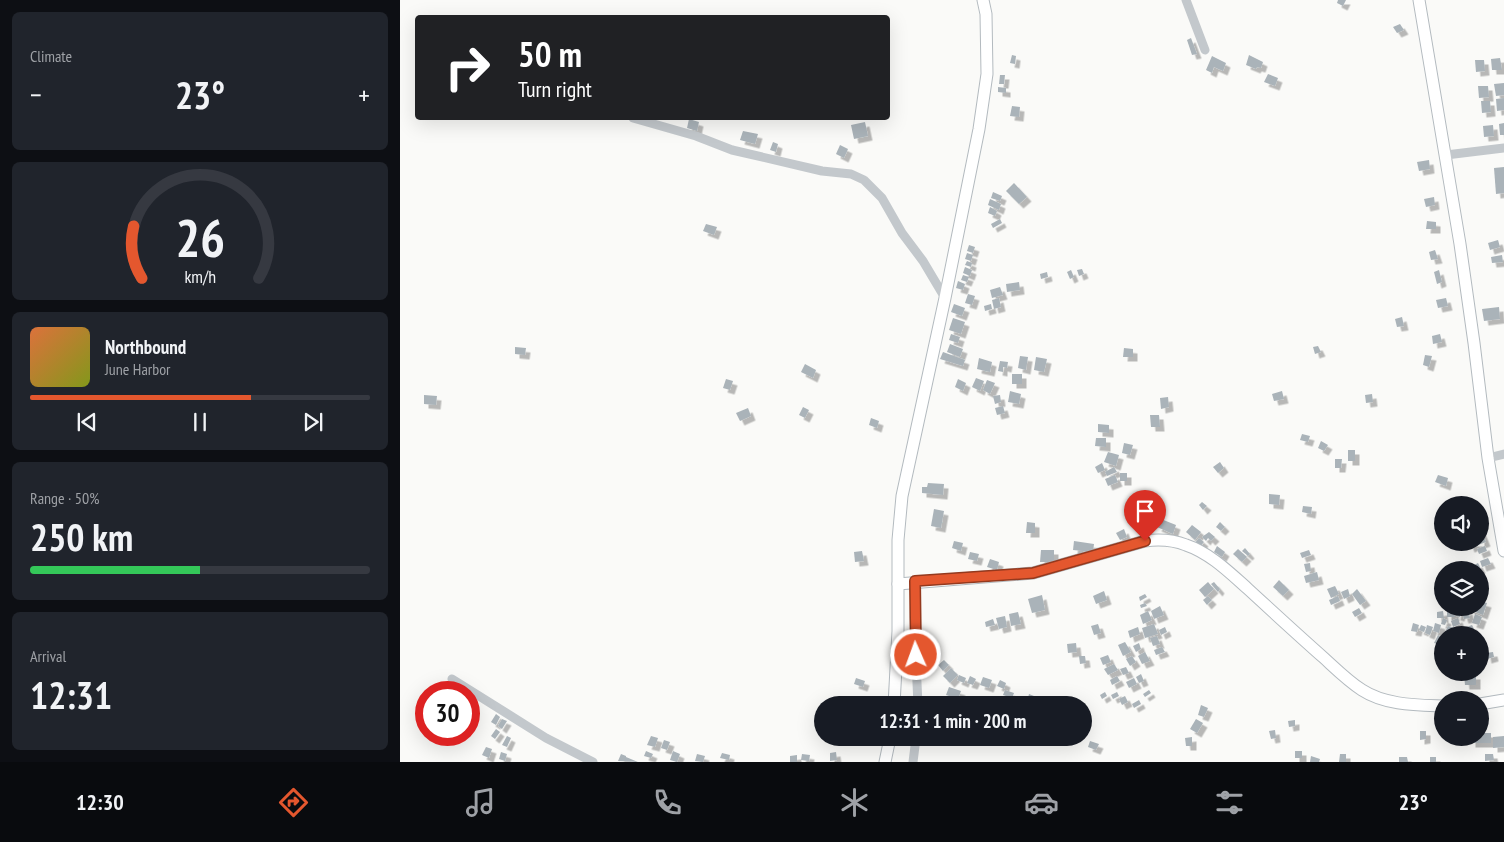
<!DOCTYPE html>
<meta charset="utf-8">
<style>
body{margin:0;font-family:"PT Sans Narrow",sans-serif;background:#20242c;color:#f1f3f6;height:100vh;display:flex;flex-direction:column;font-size:19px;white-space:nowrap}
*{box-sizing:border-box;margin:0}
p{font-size:16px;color:#9ea1a6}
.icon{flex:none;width:28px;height:28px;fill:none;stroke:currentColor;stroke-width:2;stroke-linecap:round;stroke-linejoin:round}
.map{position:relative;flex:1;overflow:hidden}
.drawer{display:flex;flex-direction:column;gap:12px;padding:12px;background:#0d0f14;width:400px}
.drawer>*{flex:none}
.top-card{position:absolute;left:15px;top:15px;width:475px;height:105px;border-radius:5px;box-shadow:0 5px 20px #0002;background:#202124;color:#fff;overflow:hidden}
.fabs{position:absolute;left:1034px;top:496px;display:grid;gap:10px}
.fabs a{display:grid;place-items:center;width:55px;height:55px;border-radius:50%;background:#171b24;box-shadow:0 5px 20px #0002;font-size:25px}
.speed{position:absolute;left:15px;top:681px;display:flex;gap:10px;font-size:25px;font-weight:700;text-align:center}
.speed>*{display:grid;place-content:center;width:65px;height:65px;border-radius:50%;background:#171b24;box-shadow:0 5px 20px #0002;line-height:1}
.speed .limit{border:8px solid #d22;background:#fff;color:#111}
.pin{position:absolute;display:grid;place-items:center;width:42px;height:42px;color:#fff;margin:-51px -21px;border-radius:50% 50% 50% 0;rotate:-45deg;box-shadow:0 0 5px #0007}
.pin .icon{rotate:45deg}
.me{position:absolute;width:55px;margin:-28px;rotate:358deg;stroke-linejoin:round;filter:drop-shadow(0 0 4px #0008)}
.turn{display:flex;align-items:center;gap:18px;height:105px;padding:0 20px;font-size:22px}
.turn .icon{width:65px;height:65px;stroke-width:2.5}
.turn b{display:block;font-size:35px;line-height:42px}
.big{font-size:38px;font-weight:800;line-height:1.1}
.drawer .tile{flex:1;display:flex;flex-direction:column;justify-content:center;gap:8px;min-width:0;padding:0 18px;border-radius:8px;background:#20242c}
.drawer .dial{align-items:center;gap:0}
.dial svg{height:130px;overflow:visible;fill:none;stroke:#363941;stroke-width:7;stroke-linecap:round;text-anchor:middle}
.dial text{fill:#f1f3f6;stroke:none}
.song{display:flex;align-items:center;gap:15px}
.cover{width:60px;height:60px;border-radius:8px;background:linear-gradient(135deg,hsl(20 70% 55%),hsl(70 70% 35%))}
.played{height:5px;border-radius:2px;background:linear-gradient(90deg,#e4572e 65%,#363941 65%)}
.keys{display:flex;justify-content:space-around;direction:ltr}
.heat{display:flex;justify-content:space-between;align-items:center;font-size:28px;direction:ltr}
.charge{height:8px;border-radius:4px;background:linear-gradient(90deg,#34c759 50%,#363941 0)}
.trip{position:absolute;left:414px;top:696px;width:278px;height:50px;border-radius:25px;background:#171b24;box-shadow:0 5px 20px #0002;font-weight:800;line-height:50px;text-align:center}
.tabs{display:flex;height:80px;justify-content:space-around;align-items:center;background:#090b0e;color:#9ea1a6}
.tabs .icon{width:35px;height:35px}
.tabs .active{color:#e4572e}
.tabs b{font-size:22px;color:#f1f3f6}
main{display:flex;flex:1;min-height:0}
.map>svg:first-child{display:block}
</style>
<main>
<section class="drawer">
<div class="tile"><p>Climate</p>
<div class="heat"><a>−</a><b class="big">23°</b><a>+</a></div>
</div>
<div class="tile dial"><svg viewBox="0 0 100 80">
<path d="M14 69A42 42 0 1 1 86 69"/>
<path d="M14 69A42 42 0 0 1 9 37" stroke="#e4572e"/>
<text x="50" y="56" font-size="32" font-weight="700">26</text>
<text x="50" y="72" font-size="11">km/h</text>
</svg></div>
<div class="tile">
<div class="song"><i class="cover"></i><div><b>Northbound</b><p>June Harbor</p></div></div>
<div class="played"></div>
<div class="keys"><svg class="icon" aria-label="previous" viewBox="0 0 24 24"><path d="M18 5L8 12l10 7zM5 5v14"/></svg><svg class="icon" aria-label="pause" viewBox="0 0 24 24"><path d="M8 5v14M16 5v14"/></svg><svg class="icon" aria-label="next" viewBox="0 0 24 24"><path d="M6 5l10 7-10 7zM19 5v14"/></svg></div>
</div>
<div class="tile"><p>Range · 50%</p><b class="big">250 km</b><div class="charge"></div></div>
<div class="tile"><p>Arrival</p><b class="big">12:31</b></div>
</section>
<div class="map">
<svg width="1104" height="762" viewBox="0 0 1104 762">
<defs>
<filter id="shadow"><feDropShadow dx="4.5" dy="4.5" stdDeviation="0" flood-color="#0004"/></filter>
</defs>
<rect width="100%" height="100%" fill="#fafaf8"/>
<g fill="#aab3b9" filter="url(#shadow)">
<polygon points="938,0 946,0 943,6 937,3"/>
<polygon points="1000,24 1004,30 997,33 993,27"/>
<polygon points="791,38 797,54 792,55 787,40"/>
<polygon points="612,55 616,56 615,64 610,63"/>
<polygon points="849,55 863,62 861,68 857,67 856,69 846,65"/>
<polygon points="812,56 826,63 823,71 814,67 812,73 806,70"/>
<polygon points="1100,58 1102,70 1092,70 1091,59"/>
<polygon points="1075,60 1084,60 1085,71 1076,72"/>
<polygon points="868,74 878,78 875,86 864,82"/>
<polygon points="600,75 605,75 604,84 599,84"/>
<polygon points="1104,83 1104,95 1096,96 1094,84"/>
<polygon points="1078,86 1088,86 1089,97 1079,98"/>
<polygon points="598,87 606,88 606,93 598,92"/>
<polygon points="1104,98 1104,110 1097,111 1096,99"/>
<polygon points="1081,101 1090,101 1091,112 1082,113"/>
<polygon points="612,106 620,107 619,117 610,116"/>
<polygon points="289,119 299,122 297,131 287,128"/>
<polygon points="465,122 468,136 454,139 451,125"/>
<polygon points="1104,123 1104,135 1100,135 1099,124"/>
<polygon points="1093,125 1094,136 1084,137 1083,126"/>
<polygon points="343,131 358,134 355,144 340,140"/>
<polygon points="373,142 378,144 376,152 370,150"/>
<polygon points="440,145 448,149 444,158 436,154"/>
<polygon points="1029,160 1030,169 1019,171 1017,162"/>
<polygon points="1104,167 1104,193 1096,194 1094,168"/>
<polygon points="614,183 627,197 619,204 606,191"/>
<polygon points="593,192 602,196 600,201 591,198"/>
<polygon points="1034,197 1035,205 1026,207 1024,199"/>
<polygon points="590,199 601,204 599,210 588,205"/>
<polygon points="590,207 597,211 595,216 588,213"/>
<polygon points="600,219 602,223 593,228 591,224"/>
<polygon points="1027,221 1036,222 1036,229 1026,229"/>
<polygon points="306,224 317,227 314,235 303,231"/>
<polygon points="1098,240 1100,247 1090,250 1088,243"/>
<polygon points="569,245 575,247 573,253 567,251"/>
<polygon points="1035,250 1038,259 1031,260 1029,252"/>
<polygon points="567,253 573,255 571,261 565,259"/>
<polygon points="1102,255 1103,262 1092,263 1091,257"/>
<polygon points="567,261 572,263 571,267 565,265"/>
<polygon points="565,267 572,270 570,276 563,273"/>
<polygon points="682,269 684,274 679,276 677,270"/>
<polygon points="671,270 674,277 670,279 667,272"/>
<polygon points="1039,270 1042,282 1037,284 1034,272"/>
<polygon points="647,272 648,277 641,279 640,274"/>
<polygon points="563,275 569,277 567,282 561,280"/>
<polygon points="558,281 565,284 563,290 556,288"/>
<polygon points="619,282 620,290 607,292 606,284"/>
<polygon points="600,287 603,295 592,298 590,290"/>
<polygon points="568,294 575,296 572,305 565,303"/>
<polygon points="599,298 601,307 594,309 592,300"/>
<polygon points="1046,298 1048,306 1038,308 1036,300"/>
<polygon points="554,304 565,308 562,316 551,312"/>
<polygon points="591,304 592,309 585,311 584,306"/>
<polygon points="1099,307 1100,319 1084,321 1082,309"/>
<polygon points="1002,317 1004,326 997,327 995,319"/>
<polygon points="553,318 565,322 561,334 549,330"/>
<polygon points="551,334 560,337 558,343 549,340"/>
<polygon points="1040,334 1042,342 1033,344 1032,336"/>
<polygon points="550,344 563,349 560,357 547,352"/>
<polygon points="918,346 921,352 915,354 913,347"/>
<polygon points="115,347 126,348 125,355 115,354"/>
<polygon points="724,348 733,349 733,357 723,357"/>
<polygon points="543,352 565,360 563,366 540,359"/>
<polygon points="1025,355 1032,356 1029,367 1023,365"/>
<polygon points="620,356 628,357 626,370 618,368"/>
<polygon points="636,357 647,359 644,372 634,370"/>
<polygon points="579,358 592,362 590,372 577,369"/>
<polygon points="600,361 608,362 607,368 603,367 603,372 598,371"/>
<polygon points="405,364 416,370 413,378 401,372"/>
<rect x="612" y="374" width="10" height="10"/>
<polygon points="576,378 584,381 580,391 572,387"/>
<polygon points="326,379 333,381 330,390 323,388"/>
<polygon points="558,379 566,383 563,391 555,387"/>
<polygon points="587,380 595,383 590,394 583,390"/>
<polygon points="610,391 621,394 619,404 608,402"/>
<polygon points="882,391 884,399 874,401 872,394"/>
<polygon points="972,394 973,402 966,403 965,395"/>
<polygon points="24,395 37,396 36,405 24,404"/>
<polygon points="600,395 601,402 595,404 593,396"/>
<polygon points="768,397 769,407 761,409 760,398"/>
<polygon points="603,406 605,413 597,415 595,408"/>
<polygon points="403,407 409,410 405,418 399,415"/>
<polygon points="348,408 351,416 340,421 336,413"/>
<polygon points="750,415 759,415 760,427 751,427"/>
<polygon points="471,418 479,421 477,428 469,425"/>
<polygon points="698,424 709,425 709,433 698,432"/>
<polygon points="902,434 910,436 908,442 900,440"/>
<polygon points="696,438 706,438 706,447 695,446"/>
<polygon points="921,441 928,445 924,451 918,448"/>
<polygon points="724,443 733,445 730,455 722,453"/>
<rect x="948" y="450" width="7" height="11"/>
<polygon points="708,452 719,455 716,466 704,462"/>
<polygon points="935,459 942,459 941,468 935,468"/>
<polygon points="820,462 824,468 818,473 813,467"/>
<polygon points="702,463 705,470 698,473 695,467"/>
<polygon points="714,467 717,472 707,476 705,472"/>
<rect x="720" y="473" width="7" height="8"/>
<polygon points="715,475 718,482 708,486 705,479"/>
<polygon points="1038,475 1048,478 1046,486 1035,482"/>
<polygon points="528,483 544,484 543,495 522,493 522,487 527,487"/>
<polygon points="869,494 880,495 879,505 869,504"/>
<polygon points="802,502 807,506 803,510 799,505"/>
<polygon points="903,506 912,507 911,514 902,512"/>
<polygon points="534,509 544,511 541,528 531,526"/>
<polygon points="761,519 776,525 773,534 757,527"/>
<polygon points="627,522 635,523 635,533 626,533"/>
<polygon points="820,522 825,527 821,531 816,527"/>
<polygon points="792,525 801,532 795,540 786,532"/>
<polygon points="1080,527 1086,542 1070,548 1068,542 1080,542"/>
<polygon points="724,529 727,537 720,540 716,533"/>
<polygon points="809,532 815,537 811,541 808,538 806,541 802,537"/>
<polygon points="799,538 804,542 800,547 795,543"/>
<polygon points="554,541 563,543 561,551 552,548"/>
<polygon points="674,541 694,544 693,552 673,550"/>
<polygon points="817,546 825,552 822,557 814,552"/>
<polygon points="1085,546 1087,551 1079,554 1077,549"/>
<polygon points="845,548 850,554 848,556 842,551"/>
<polygon points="838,549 847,557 842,562 833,554"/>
<polygon points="641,550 654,550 654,562 640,562"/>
<polygon points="909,550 911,555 902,558 900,553"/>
<polygon points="462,551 464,561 455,562 454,552"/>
<polygon points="570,552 579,554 577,561 568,559"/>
<polygon points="1088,558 1091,564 1082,567 1080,561"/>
<polygon points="590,559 599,562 597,570 587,567"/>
<polygon points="910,563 911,571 906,572 904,564"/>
<polygon points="1078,563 1081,569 1074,570 1072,566"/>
<polygon points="917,572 919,580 906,583 904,576"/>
<polygon points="879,580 889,590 883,596 873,587"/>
<polygon points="808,582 814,589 805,597 799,590"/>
<polygon points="814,582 820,589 818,592 811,584"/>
<polygon points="935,586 939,594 931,598 927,589"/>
<polygon points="948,589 950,596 944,599 941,592"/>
<polygon points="957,589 966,601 960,605 952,594"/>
<polygon points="704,591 707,600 696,604 693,596"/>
<polygon points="745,594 747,597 740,601 739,597"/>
<polygon points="642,595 645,610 632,613 628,599"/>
<polygon points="808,596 812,600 807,605 803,600"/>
<polygon points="938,596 940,601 931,605 929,600"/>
<polygon points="1080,601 1087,603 1083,615 1070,610 1070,608 1080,608"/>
<polygon points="745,603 747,606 741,608 740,605"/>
<polygon points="760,606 764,615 754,619 751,611"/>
<polygon points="959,608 962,613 955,617 952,612"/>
<polygon points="1057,608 1062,609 1060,617 1056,616"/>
<polygon points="1054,610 1055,617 1047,617 1047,611"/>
<polygon points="1068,610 1070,618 1064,619 1062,612"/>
<polygon points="748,611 752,620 743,624 740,615"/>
<polygon points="1043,611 1044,618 1037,618 1037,612"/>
<polygon points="618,612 621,624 611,626 609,614"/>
<polygon points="1075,614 1082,617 1079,625 1072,623"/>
<polygon points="605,616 607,627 599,629 596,618"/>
<polygon points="1043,618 1047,620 1045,625 1041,624"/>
<polygon points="1058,618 1060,624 1053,627 1051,621"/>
<polygon points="593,619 595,625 586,627 585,622"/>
<polygon points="1013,623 1019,625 1017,632 1011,631"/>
<polygon points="1035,623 1041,625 1039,633 1033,631"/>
<polygon points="698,624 701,633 694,635 691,626"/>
<polygon points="754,624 758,634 745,638 742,628"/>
<polygon points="1021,625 1026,627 1024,632 1019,630"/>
<polygon points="1027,625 1033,627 1030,635 1025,633"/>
<polygon points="1072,625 1077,635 1067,635 1064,628"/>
<polygon points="1048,626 1054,628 1052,633 1046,630"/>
<polygon points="738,627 740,634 730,638 728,631"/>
<polygon points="765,627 767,632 761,635 759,630"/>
<polygon points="1038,635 1042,637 1040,645 1034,643"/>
<polygon points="757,636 760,644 753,646 750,638"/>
<polygon points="725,642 731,652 723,656 718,645"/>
<polygon points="676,643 677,652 668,653 667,644"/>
<polygon points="739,643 741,649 736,652 733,646"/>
<polygon points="762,647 765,652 756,655 754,650"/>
<polygon points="745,652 750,661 742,664 738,656"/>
<polygon points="1093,652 1094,657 1087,659 1086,653"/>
<polygon points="708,655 711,662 703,665 700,658"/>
<polygon points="679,656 685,656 686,663 680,664"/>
<polygon points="732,656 736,662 730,666 726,659"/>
<polygon points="544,660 549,665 543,671 538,665"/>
<polygon points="714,664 718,670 708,675 704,669"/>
<polygon points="726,667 729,673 723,675 720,669"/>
<polygon points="551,668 558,675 550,683 543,676"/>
<polygon points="741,674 744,681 739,683 736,677"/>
<polygon points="559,675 566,678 564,683 557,680"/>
<polygon points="1064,675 1076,675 1076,685 1065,685"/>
<polygon points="570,676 576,679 573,685 567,683"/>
<polygon points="717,676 720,681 712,685 710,680"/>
<polygon points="583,677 592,680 589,688 580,685"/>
<polygon points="456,678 465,681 463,687 454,684"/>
<polygon points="734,678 737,684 729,688 726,682"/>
<polygon points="600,680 606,683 604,689 597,686"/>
<polygon points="549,687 561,691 558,699 546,695"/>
<polygon points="56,688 64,692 53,692"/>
<polygon points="605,690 614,693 612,698 603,695"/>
<polygon points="749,690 751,693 745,697 743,694"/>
<polygon points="705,692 707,696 702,699 700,695"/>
<polygon points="717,692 719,696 713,699 711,695"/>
<polygon points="629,694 639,698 637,705 626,705"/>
<polygon points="725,696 728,702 722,705 719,699"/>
<polygon points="443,697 451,700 449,705 440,705"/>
<polygon points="739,700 741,704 734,708 732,704"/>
<polygon points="801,705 808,708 804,717 798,715"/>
<polygon points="96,714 100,717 96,725 91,722"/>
<polygon points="102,719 107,721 102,729 98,726"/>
<polygon points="796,719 803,723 797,733 790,729"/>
<polygon points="895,720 895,726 889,727 888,721"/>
<polygon points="96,729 100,732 95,739 91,736"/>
<polygon points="875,730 876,738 871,739 869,731"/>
<polygon points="1020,731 1026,731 1026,739 1020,740"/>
<polygon points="1080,733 1091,733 1091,743 1071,743 1071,738 1080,738"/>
<polygon points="107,736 111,738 107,747 102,745"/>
<polygon points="251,736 258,738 255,747 247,745"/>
<polygon points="1104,736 1104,747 1093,748 1093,737"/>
<polygon points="792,737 792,746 786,746 785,738"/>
<polygon points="264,740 270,742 267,750 261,748"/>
<polygon points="690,741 699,744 696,750 688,747"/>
<polygon points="86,747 92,749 89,758 82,755"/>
<polygon points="246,751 253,754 251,758 244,756"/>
<polygon points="273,751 280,754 277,762 270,760"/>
<rect x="895" y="751" width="7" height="7"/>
<polygon points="101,752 107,754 105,761 99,759"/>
<polygon points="436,752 437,760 430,761 430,753"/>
<polygon points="322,753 330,755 329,760 320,758"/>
<polygon points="221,754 226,756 226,757 238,762 218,761"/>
<polygon points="297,754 305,756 303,762 295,761"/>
<polygon points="402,754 410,755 409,761 401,760"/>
<polygon points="940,754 946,754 946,762 939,762"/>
<polygon points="1085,754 1093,754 1094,760 1085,761"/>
<polygon points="397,755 397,762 390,762 390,756"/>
<polygon points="911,756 920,759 919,762 910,762"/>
<polygon points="999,757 1007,757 1008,762 999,762"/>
<rect x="1030" y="757" width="6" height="5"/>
</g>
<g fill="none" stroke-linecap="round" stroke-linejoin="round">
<defs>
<g id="secondary">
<polyline points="1019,0 1060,244 1074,343 1088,458 1104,551"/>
<path d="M 498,584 L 633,573 L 745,541 C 760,539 773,540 786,545 C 810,553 830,573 848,589 C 873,612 898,635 924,658 C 936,669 948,681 962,690 C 985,705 1016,705 1042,706"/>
<polyline points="1080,704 1104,700"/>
<polyline points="494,705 498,631 498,540 502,496 545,298 579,129 587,74 586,14 583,0"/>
<polyline points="485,762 490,738"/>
</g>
</defs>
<use href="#secondary" stroke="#b3babf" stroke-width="13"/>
<g stroke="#c3c8cc" stroke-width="9">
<polyline points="786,0 805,50"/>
<polyline points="233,118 296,136 332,150 422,171 451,174 464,180 482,198 502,233 523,261 545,298"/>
<polyline points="1046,155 1104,148"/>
<polyline points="1088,458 1104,454"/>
<polyline points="515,581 514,617 518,705"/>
<polyline points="52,679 146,738 193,762"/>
<polyline points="513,762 516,738"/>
</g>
<use href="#secondary" stroke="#fff" stroke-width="11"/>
</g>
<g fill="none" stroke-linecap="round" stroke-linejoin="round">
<defs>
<polyline id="route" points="516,655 515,581 633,573 745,541"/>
</defs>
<use href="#route" stroke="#94391e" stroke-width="12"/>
<use href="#route" stroke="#e4572e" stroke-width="9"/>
</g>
</svg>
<div class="fabs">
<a><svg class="icon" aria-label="sound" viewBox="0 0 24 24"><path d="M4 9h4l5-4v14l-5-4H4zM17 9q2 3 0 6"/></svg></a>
<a><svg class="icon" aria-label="layers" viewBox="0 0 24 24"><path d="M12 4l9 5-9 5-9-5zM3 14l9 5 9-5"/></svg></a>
<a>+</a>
<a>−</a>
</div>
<div class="speed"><div class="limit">30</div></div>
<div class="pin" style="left:745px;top:541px;background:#d93025"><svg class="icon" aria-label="arrive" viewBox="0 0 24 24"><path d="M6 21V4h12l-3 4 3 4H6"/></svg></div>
<svg class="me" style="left:516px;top:655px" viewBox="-20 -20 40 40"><circle r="17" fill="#e4572e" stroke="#fff" stroke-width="3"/><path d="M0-11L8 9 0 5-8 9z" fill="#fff"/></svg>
<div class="trip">12:31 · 1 min · 200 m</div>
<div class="top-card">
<div class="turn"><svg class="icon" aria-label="right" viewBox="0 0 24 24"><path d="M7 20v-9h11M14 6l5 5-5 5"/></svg><div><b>50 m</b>Turn right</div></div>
</div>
</div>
</main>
<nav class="tabs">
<b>12:30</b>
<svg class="icon active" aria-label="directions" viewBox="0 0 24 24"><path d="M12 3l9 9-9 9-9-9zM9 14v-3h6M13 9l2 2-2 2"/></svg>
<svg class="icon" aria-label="music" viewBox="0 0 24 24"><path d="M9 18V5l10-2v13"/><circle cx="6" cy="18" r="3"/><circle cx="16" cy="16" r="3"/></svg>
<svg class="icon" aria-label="phone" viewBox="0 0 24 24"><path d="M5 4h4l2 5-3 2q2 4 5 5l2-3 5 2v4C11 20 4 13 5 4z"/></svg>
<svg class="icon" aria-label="climate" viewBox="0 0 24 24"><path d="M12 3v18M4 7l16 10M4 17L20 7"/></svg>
<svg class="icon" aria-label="car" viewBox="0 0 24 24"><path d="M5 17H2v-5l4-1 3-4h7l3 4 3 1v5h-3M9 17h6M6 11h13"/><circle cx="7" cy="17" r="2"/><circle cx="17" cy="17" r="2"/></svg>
<svg class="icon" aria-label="filters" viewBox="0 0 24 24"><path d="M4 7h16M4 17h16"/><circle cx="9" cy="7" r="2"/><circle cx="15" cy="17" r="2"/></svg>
<b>23°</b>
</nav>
